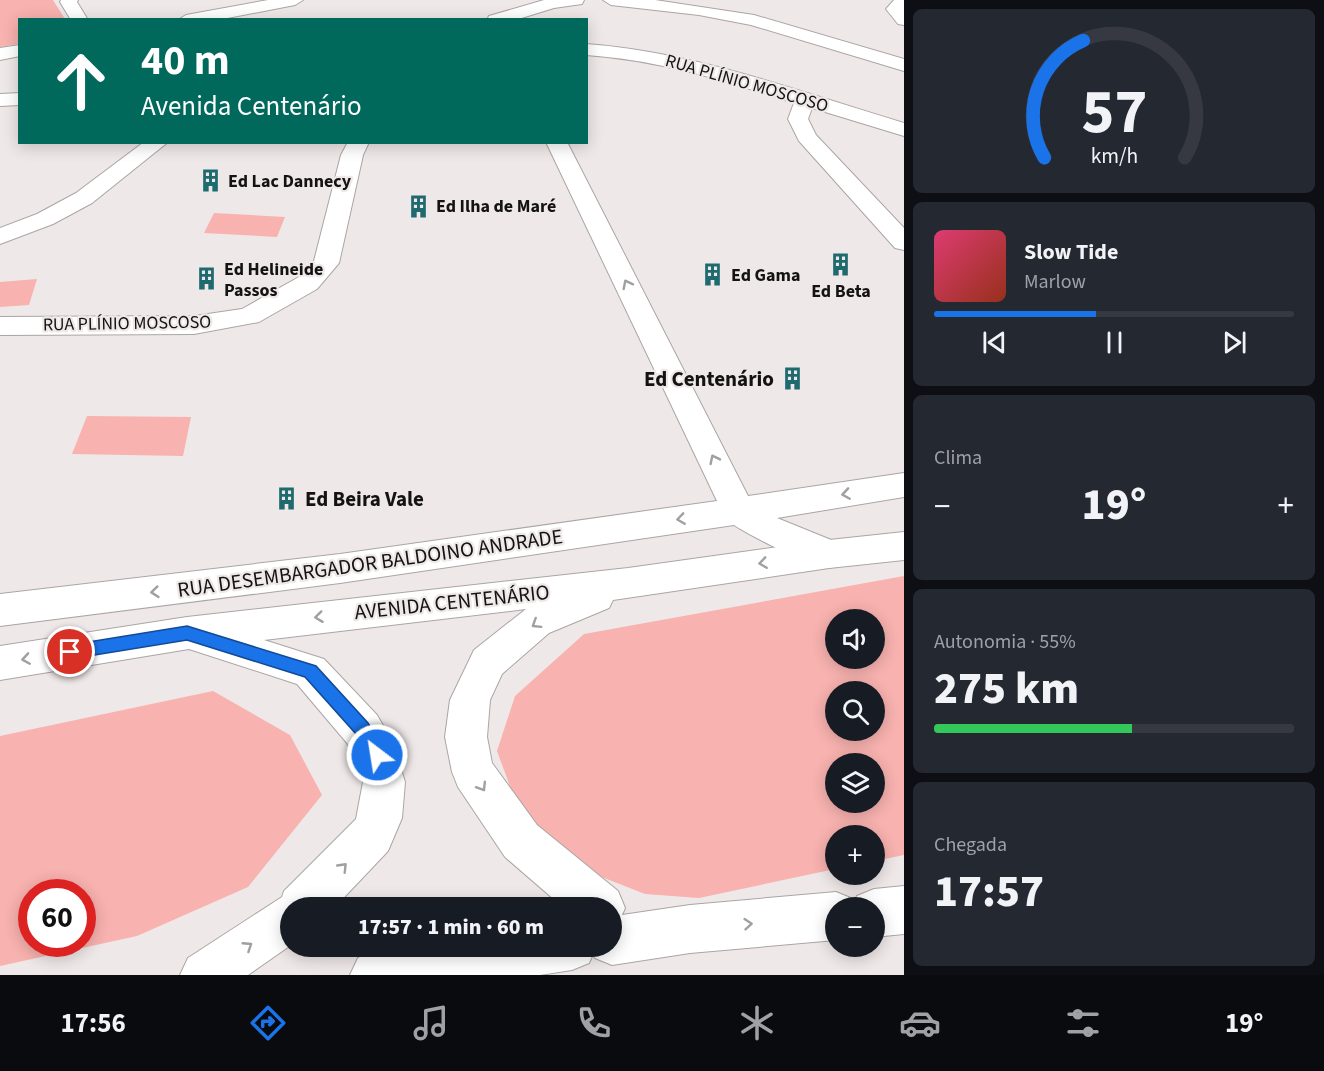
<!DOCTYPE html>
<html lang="pt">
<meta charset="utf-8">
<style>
body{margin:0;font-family:"Source Sans 3",sans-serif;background:#242831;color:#f1f3f6;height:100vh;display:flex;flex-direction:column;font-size:22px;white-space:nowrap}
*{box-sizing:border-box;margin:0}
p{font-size:20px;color:#9ea1a6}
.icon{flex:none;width:33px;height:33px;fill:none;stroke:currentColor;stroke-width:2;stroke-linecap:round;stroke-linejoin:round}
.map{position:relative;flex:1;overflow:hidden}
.side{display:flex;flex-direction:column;gap:9px;padding:9px;background:#0d0f14;width:420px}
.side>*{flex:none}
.guide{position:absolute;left:18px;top:18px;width:570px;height:126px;border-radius:0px;box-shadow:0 3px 15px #0003;background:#00695c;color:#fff;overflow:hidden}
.controls{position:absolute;left:825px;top:609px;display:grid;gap:12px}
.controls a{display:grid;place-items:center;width:60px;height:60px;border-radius:50%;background:#171b24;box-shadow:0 3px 15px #0003;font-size:30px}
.speed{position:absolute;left:18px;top:879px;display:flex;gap:12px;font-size:30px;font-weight:700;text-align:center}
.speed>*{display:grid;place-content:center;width:78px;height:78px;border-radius:50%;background:#171b24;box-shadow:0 3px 15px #0003;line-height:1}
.speed .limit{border:9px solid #d22;background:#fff;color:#111}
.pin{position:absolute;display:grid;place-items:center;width:51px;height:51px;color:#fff;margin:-26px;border:3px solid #fff;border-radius:50%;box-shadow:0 2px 6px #0007}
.me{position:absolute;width:66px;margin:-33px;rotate:329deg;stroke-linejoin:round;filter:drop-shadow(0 0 4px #0008)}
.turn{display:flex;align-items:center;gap:21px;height:126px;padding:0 24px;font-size:27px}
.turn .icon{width:78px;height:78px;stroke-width:2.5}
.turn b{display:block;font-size:42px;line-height:51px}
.big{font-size:45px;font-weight:800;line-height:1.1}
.side .widget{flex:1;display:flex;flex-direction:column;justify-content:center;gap:9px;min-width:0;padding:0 21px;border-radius:9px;background:#242831}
.side .dial{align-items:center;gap:0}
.dial svg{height:156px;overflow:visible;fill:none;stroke:#363941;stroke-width:7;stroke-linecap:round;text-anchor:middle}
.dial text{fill:#f1f3f6;stroke:none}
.song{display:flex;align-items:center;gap:18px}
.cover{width:72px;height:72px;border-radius:9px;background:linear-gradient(135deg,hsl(340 70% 55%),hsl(10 70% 35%))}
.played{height:6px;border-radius:3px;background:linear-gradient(90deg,#1a73e8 45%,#363941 45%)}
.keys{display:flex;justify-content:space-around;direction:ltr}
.heat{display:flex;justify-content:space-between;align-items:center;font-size:33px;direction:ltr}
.charge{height:9px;border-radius:4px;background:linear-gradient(90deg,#34c759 55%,#363941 0)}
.trip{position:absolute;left:280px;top:897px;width:342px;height:60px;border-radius:30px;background:#171b24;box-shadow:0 3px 15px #0003;font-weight:800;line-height:60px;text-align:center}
.tab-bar{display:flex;height:96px;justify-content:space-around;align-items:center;background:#090b0e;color:#9ea1a6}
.tab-bar .icon{width:42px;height:42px}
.tab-bar .current{color:#1a73e8}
.tab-bar b{font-size:27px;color:#f1f3f6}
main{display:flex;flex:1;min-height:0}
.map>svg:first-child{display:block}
</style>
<main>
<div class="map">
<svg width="904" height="975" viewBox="0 0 904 975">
<rect width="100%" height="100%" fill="#efe8e8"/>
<g fill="#f8b2af" fill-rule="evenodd">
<polygon points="0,0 53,0 65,19 20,20 19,44 0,47"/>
<polygon points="214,213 285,217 277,237 204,233"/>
<polygon points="37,279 29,305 0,307 0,282"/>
<polygon points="87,416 191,417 183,456 72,454"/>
<path d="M 904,576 L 904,855 L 875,861 L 874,836 L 836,836 L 835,869 L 699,898 L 645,894 L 594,874 L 522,819 L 497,751 L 515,696 L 584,634 ZM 836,620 L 874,620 L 874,658 L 836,658 ZM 836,692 L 874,692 L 874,730 L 836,730 ZM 836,764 L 874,764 L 874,802 L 836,802 Z"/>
<path d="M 213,691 L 290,735 L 322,795 L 248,887 L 137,936 L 0,966 L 0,736 ZM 82,892 L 82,944 L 32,944 L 32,892 Z"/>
</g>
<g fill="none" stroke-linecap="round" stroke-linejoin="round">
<defs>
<g id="minor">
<polygon points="61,0 78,0 77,2 88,20 71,20 60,2"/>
<polygon points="268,0 303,0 295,5 217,20 178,20 186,15"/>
<polygon points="544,0 584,0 582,4 554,8 515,20 487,20 489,16"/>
<polygon points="603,0 655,0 754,15 904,59 904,71 751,25 699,15 611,5"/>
<polygon points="894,0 904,0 904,25 898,24 886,9"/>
<path d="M 586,44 C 696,52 800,92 904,123 L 904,136 L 812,108 L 808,119 L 816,135 L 904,228 L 904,250 L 895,248 L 799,141 L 788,119 L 794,103 C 726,81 659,60 586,55 Z"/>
<polygon points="20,45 20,56 0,60 0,48"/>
<polygon points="20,93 20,105 0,106 0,94"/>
<polygon points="144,142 168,142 92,203 53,224 0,244 0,228 37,214 76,193"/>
<polygon points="348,142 369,142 363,155 339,263 317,289 259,322 194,334 0,335 0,317 194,316 242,309 299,277 314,261 341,155"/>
<path d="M 546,142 L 567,142 L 748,496 L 904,473 L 904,497 L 777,518 L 841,544 L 847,554 L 841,564 C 838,565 832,568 828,568 C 811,567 749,535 734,525 L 340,583 L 0,626 L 0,594 L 340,554 L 717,501 Z"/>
</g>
<polygon id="major" points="904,532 904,560 829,568 613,600 609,608 549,633 502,674 490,700 487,737 492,763 537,825 618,891 625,908 622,915 690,905 836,892 853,899 854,903 857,896 874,889 904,886 904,934 874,937 874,908 836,908 836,940 690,953 612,965 595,958 593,954 589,963 572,970 540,975 350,975 358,958 375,950 401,946 612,946 612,908 564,908 505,857 458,787 452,772 445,737 450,700 474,650 526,609 264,640 324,659 377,715 392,741 405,782 402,818 388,851 334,908 291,908 291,945 248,975 180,975 188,958 282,897 284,891 356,819 363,782 357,761 347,743 297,684 189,649 0,680 0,646 187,617 628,568 829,540"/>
</defs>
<use href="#minor" stroke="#aba5a4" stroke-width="2"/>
<use href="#major" stroke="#aba5a4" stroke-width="2"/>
<use href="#minor" fill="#fff" fill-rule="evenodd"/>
<use href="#major" fill="#fff" fill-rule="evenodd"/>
</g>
<defs><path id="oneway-chevron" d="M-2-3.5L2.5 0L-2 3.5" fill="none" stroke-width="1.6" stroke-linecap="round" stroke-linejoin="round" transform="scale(1.5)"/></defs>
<g stroke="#a1a0a0">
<use href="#oneway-chevron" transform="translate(627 284) rotate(-117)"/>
<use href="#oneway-chevron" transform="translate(714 459) rotate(-116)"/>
<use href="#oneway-chevron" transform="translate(846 494) rotate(171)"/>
<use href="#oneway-chevron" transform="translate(681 519) rotate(172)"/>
<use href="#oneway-chevron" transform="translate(763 563) rotate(172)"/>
<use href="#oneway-chevron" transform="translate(155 592) rotate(174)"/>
<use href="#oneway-chevron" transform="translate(319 617) rotate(173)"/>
<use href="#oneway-chevron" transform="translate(536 624) rotate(148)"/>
<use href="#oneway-chevron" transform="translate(26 659) rotate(171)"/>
<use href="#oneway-chevron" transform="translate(482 787) rotate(58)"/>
<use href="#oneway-chevron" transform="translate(343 867) rotate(-46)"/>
<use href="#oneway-chevron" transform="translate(748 924) rotate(-5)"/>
<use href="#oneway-chevron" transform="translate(248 946) rotate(-33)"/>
</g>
<polygon fill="#1a73e8" stroke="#114b97" stroke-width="1.5" points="187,626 316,666 368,723 386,755 383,761 377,763 371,761 356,734 305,677 187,640 70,659 65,657 62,652 65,647 70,645"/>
<defs>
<symbol id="building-bare" viewBox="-9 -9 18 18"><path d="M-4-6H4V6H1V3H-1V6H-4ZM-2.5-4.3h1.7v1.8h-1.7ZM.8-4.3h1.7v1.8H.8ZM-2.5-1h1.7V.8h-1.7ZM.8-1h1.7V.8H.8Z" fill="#1e6a6f" stroke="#efe8e8" stroke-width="2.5" paint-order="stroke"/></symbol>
</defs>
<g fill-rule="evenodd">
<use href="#building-bare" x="194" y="164" width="33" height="33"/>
<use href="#building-bare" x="402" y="190" width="33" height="33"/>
<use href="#building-bare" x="824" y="248" width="33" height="33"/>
<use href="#building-bare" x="696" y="258" width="33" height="33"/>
<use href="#building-bare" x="190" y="262" width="33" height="33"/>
<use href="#building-bare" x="776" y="362" width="33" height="33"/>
<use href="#building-bare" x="270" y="482" width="33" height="33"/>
</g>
<g text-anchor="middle" stroke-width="4.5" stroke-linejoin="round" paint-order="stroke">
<g font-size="18" fill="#141212" stroke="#efe8e8">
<text transform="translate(747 83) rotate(16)" y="6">RUA PLÍNIO MOSCOSO</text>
<text transform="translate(127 323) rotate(-1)" y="6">RUA PLÍNIO MOSCOSO</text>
</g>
<g font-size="18" font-weight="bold" fill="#141212" stroke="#efe8e8" text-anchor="start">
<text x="228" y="187">Ed Lac Dannecy</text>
<text x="436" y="212">Ed Ilha de Maré</text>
<text x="224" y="275">Ed Helineide<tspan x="224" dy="21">Passos</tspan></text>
<text x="731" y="281">Ed Gama</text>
<text x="841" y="297" text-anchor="middle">Ed Beta</text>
</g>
<g font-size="21" font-weight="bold" fill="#141212" stroke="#efe8e8" text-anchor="end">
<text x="774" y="386">Ed Centenário</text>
<text x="305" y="506" text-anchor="start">Ed Beira Vale</text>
</g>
<g font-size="21" fill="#141212" stroke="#efe8e8">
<text transform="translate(370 563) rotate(-8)" y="7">RUA DESEMBARGADOR BALDOINO ANDRADE</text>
<text transform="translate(452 602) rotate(-6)" y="7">AVENIDA CENTENÁRIO</text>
</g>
</g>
</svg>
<div class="controls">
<a><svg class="icon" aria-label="sound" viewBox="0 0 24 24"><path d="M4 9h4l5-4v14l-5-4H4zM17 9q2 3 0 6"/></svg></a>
<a><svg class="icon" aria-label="search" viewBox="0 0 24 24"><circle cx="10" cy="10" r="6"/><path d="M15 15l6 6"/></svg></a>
<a><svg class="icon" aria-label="layers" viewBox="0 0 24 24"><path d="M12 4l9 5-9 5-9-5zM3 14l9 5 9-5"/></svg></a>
<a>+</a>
<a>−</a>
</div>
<div class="speed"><div class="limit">60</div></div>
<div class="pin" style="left:70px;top:652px;background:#d93025"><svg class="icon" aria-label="arrive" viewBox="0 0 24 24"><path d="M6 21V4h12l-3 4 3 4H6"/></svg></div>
<svg class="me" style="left:377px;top:755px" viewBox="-20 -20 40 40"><circle r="17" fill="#1a73e8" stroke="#fff" stroke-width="3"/><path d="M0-11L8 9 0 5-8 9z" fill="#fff"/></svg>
<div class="trip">17:57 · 1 min · 60 m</div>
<div class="guide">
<div class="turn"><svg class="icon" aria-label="ahead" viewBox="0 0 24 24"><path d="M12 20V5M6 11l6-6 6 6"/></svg><div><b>40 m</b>Avenida Centenário</div></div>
</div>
</div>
<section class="side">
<div class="widget dial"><svg viewBox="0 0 100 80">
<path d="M14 69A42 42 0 1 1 86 69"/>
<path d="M14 69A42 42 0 0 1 34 9" stroke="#1a73e8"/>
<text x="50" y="56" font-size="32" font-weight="700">57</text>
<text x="50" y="72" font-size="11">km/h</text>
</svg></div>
<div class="widget">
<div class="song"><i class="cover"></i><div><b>Slow Tide</b><p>Marlow</p></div></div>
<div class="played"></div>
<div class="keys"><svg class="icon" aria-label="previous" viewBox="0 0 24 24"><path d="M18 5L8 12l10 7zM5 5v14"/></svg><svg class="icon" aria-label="pause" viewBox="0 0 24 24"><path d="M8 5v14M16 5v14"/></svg><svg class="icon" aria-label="next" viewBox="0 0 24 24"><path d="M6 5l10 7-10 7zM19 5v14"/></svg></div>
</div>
<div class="widget"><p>Clima</p>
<div class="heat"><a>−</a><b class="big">19°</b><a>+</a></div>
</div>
<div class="widget"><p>Autonomia · 55%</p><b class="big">275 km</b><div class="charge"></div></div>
<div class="widget"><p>Chegada</p><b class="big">17:57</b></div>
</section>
</main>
<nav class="tab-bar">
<b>17:56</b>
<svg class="icon current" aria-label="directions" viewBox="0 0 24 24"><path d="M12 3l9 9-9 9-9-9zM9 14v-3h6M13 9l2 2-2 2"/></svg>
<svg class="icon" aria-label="music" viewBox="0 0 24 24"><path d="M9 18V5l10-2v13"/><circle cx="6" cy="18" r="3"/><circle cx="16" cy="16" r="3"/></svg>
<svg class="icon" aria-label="phone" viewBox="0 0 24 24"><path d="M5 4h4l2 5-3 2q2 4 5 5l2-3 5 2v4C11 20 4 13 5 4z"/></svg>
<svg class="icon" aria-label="climate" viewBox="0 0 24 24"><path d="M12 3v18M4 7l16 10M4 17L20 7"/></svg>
<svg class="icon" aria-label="car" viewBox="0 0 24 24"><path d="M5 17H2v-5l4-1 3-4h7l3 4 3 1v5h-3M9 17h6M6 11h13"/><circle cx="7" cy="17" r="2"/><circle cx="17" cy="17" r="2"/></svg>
<svg class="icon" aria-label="filters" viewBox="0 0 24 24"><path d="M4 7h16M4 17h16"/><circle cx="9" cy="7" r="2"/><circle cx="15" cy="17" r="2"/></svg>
<b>19°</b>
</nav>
